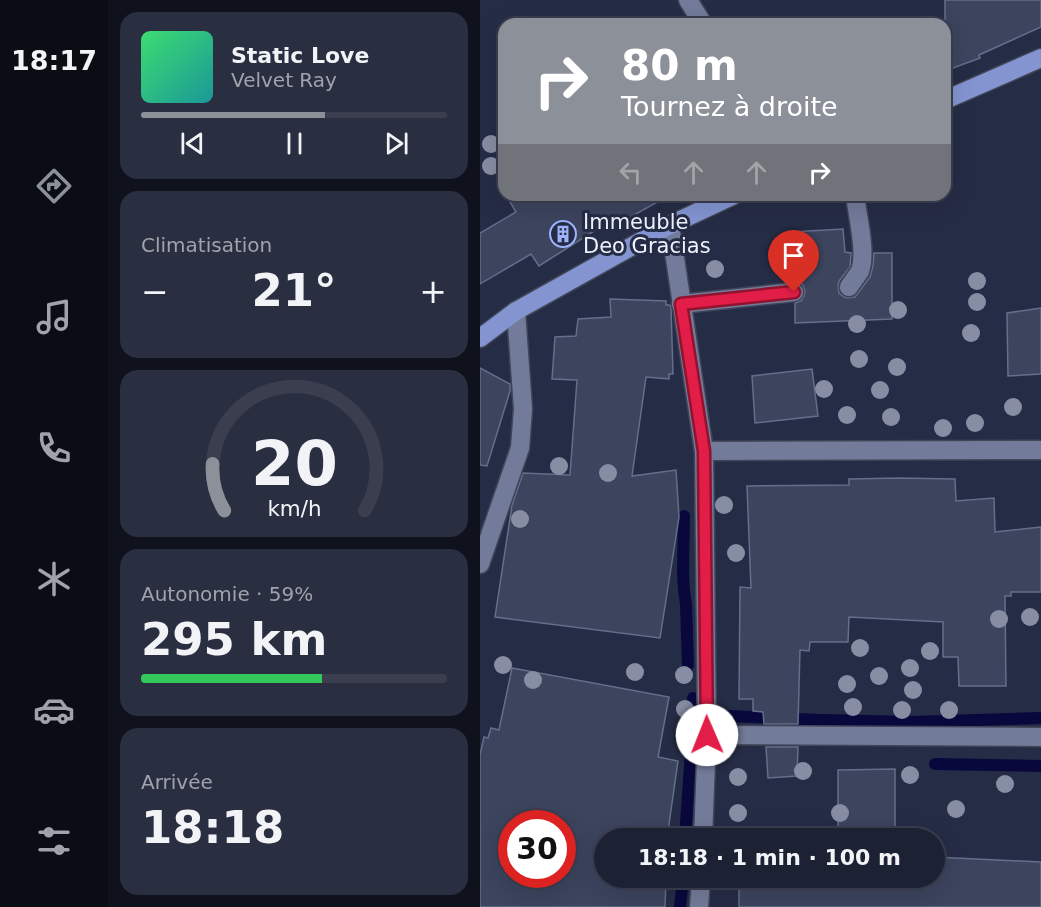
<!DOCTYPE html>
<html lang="fr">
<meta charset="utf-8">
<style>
body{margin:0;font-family:"DejaVu Sans",sans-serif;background:#292e40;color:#f1f3f6;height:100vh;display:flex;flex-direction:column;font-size:22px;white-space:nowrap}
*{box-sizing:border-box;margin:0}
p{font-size:20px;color:#a0a3ac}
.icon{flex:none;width:33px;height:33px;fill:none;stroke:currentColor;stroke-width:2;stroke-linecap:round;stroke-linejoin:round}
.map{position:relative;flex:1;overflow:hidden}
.drawer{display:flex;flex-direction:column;gap:12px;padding:12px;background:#0f121d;width:372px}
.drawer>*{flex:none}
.guide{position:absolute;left:18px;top:18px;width:453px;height:183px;border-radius:18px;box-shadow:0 6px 24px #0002,0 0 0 2px #3a3e4f;background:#8c9099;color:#fff;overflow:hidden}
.speed{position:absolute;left:18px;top:810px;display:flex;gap:12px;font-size:30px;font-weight:700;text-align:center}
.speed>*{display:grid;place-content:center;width:78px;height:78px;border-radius:50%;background:#1c2134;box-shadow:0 6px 24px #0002,0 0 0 2px #3a3e4f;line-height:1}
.speed .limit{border:9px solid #d22;background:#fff;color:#111}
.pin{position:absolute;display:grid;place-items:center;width:51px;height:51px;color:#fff;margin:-62px -26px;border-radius:50% 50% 50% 0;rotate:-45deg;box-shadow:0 0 6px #0007}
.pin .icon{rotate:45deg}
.me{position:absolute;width:66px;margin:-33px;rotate:359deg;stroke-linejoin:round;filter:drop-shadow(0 0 4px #0008)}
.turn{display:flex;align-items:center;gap:21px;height:126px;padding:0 24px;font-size:27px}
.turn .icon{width:78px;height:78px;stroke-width:2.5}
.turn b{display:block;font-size:42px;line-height:51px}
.lanes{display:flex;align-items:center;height:57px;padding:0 24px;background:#0003;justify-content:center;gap:30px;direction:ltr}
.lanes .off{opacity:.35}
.big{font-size:45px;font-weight:700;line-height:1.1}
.drawer .tile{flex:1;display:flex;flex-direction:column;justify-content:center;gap:9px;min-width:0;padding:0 21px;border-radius:18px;background:#292e40}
.drawer .dial{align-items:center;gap:0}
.dial svg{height:156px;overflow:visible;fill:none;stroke:#3a3e4f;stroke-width:7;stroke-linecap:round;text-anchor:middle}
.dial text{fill:#f1f3f6;stroke:none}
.song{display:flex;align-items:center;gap:18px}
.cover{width:72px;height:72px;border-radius:9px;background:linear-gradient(135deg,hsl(140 70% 55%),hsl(180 70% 35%))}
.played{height:6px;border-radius:3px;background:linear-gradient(90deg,#8c9099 60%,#3a3e4f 60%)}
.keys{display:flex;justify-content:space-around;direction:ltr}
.heat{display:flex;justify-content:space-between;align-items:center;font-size:33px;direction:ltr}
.charge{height:9px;border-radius:4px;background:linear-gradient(90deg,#34c759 59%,#3a3e4f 0)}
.trip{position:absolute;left:114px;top:828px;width:351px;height:60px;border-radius:30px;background:#1c2134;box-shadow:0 6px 24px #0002,0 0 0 2px #3a3e4f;font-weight:700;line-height:60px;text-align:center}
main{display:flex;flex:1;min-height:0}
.tab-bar{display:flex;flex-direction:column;width:108px;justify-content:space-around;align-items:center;background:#0b0d15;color:#a0a3ac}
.tab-bar .icon{width:42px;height:42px}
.tab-bar .selected{color:#8c9099}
.tab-bar b{font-size:27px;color:#f1f3f6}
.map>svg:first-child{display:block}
</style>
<main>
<nav class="tab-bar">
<b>18:17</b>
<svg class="icon selected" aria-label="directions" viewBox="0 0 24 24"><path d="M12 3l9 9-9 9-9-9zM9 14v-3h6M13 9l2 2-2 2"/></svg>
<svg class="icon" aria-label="music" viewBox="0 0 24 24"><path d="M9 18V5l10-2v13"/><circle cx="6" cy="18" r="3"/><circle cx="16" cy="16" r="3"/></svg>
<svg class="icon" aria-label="phone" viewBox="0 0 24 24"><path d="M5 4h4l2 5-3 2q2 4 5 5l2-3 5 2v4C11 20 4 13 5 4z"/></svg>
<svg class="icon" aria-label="climate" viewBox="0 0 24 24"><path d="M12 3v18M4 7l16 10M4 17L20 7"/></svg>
<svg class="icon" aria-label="car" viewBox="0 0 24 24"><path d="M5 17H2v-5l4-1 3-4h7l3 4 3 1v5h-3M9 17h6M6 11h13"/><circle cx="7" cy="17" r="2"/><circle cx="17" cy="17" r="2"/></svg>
<svg class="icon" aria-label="filters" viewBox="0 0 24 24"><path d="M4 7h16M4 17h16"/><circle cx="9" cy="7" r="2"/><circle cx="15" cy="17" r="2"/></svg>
</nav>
<section class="drawer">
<div class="tile">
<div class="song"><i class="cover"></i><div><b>Static Love</b><p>Velvet Ray</p></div></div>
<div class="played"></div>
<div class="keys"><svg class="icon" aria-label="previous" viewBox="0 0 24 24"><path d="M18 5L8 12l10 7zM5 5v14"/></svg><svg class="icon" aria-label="pause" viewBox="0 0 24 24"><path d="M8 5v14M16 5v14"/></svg><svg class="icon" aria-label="next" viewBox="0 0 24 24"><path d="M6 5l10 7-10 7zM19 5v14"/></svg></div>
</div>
<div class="tile"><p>Climatisation</p>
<div class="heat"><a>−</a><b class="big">21°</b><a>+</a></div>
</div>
<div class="tile dial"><svg viewBox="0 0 100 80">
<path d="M14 69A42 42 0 1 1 86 69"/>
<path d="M14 69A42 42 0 0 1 8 45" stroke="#8c9099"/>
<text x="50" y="56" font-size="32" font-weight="700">20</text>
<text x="50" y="72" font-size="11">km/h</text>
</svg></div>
<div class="tile"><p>Autonomie · 59%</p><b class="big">295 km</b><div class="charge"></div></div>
<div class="tile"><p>Arrivée</p><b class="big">18:18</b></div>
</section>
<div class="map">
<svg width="561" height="907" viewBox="0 0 561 907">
<rect width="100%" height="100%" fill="#252c45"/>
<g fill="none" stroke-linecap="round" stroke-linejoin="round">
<g stroke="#08083d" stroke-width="12">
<polyline points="204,516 203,572 204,590 206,604 208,665"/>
<polyline points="249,716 341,720 432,722 561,718"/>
<polyline points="455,764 561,766"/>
<polyline points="205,838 213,722 213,698"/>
<polyline points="200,907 203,878"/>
</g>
</g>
<g fill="#3c445e" stroke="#656e8b" stroke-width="1.5" fill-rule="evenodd">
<polygon points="465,0 561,0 561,27 499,55 500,58 465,71"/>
<polygon points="26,195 190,195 129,229 125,224 59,266 51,254 0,284 0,233 36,212"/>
<polygon points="363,229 365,252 371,253 371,254 370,267 359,281 358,286 359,293 364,297 368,298 375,297 390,277 393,266 394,253 412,253 412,319 315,323 315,303 321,301 324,296 325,291 323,285 319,282 314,281 311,232"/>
<polygon points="130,299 186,301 186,305 190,305 191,308 193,374 189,374 189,379 166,377 152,476 196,470 199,517 180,638 15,617 32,505 43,473 90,475 97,380 72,379 75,337 96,336 98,319 131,317"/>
<polygon points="561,308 561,374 528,376 527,313"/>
<polygon points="0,368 30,384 30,391 7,466 0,465"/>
<polygon points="332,369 338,416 275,423 272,376"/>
<polygon points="420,478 475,479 476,501 514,498 515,532 561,527 561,592 531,592 531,596 525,596 526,686 479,686 478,657 463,657 463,622 369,617 368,642 330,642 329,651 320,650 318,724 284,724 283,712 273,711 273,699 259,699 260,587 271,588 267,486 369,485 369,479"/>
<path d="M 32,668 L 189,697 L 178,757 L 198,761 L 187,838 L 124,838 L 124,878 L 186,878 L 185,907 L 0,907 L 0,755 L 4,737 L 8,738 L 11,728 L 19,730 ZM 32,824 L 82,824 L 82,874 L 32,874 Z"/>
<polygon points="286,747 318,747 317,776 288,778"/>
<polygon points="415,769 415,838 358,838 358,770"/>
<polygon points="454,857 561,862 561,907 259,907 259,878 454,878"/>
</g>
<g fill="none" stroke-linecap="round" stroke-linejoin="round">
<defs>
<g id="lane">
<path d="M 369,287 C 372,282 377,276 380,271 C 387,253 377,214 375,195"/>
<polyline points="201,304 314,292"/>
</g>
<g id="street">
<polyline points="208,0 223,24"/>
<polyline points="190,225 224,451 227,735 223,838"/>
<polyline points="224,451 561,450"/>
<polyline points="0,564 40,448 43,409 36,311"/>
<polyline points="227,735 561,737"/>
<polyline points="219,907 221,878"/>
</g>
<g id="primary">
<polyline points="465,100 561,58"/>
<polyline points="0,338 36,311 190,225 254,195"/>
</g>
</defs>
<use href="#lane" stroke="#404558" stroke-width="21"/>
<use href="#street" stroke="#404558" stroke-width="21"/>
<use href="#primary" stroke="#404558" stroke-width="21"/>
<use href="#lane" stroke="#727b99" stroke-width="18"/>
<use href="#street" stroke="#727b99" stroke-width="18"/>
<use href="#primary" stroke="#8394d1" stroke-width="18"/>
</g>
<g fill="#878ea3">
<circle cx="11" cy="144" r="9"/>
<circle cx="11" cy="166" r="9"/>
<circle cx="306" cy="247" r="9"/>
<circle cx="235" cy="269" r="9"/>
<circle cx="497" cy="281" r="9"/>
<circle cx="497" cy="302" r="9"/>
<circle cx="418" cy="310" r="9"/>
<circle cx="377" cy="324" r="9"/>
<circle cx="491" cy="333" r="9"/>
<circle cx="379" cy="359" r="9"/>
<circle cx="417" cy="367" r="9"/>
<circle cx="344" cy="389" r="9"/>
<circle cx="400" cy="390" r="9"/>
<circle cx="533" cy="407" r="9"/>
<circle cx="367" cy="415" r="9"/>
<circle cx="411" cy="417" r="9"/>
<circle cx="495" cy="423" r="9"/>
<circle cx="463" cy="428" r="9"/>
<circle cx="79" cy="466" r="9"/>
<circle cx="128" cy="473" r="9"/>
<circle cx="244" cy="505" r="9"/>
<circle cx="40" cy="519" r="9"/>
<circle cx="256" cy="553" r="9"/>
<circle cx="550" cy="617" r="9"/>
<circle cx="519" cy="619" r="9"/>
<circle cx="380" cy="648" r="9"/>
<circle cx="450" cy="651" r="9"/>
<circle cx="23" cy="665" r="9"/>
<circle cx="430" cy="668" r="9"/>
<circle cx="155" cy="672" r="9"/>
<circle cx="204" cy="675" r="9"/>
<circle cx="399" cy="676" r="9"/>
<circle cx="53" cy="680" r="9"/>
<circle cx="367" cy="684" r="9"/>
<circle cx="433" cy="690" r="9"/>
<circle cx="373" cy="707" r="9"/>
<circle cx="205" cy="709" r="9"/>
<circle cx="422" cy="710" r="9"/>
<circle cx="469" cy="710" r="9"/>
<circle cx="323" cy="771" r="9"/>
<circle cx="430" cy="775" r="9"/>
<circle cx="258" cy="777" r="9"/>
<circle cx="525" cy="784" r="9"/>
<circle cx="476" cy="809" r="9"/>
<circle cx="258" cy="813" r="9"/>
<circle cx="360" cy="813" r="9"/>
</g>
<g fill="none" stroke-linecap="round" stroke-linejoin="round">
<defs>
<polyline id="route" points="227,735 224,451 201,304 314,292"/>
</defs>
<use href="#route" stroke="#92132f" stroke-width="15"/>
<use href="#route" stroke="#e11d48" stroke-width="10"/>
</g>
<defs>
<symbol id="building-ring" viewBox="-11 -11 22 22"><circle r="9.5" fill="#252c45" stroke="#9fb3fd" stroke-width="1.5"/><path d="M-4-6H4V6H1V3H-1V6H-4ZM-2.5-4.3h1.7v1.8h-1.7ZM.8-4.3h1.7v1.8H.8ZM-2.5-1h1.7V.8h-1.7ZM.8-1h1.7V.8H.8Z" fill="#9fb3fd"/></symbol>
</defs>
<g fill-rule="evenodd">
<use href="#building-ring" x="68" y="219" width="30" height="30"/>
</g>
<g text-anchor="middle" stroke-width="6" stroke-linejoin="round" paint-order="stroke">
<g font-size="21" fill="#eff2fc" stroke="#252c45" text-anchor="start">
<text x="103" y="229">Immeuble<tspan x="103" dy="24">Deo Gracias</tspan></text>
</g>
</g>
</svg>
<div class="speed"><div class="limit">30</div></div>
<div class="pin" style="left:314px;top:292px;background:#d93025"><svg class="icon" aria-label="arrive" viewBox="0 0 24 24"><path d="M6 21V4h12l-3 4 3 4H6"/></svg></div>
<svg class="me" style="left:227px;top:735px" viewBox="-20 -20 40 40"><circle r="19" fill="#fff"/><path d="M0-13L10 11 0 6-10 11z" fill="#e11d48"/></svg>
<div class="trip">18:18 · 1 min · 100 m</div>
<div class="guide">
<div class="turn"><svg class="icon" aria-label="right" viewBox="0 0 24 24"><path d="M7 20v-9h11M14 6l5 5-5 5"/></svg><div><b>80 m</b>Tournez à droite</div></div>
<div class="lanes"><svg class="icon off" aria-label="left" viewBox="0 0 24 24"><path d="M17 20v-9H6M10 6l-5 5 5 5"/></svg><svg class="icon off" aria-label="ahead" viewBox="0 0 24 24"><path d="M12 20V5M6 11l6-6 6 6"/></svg><svg class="icon off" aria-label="ahead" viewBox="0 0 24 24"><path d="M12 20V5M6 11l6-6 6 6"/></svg><svg class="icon" aria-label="right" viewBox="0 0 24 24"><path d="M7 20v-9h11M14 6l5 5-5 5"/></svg></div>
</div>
</div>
</main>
